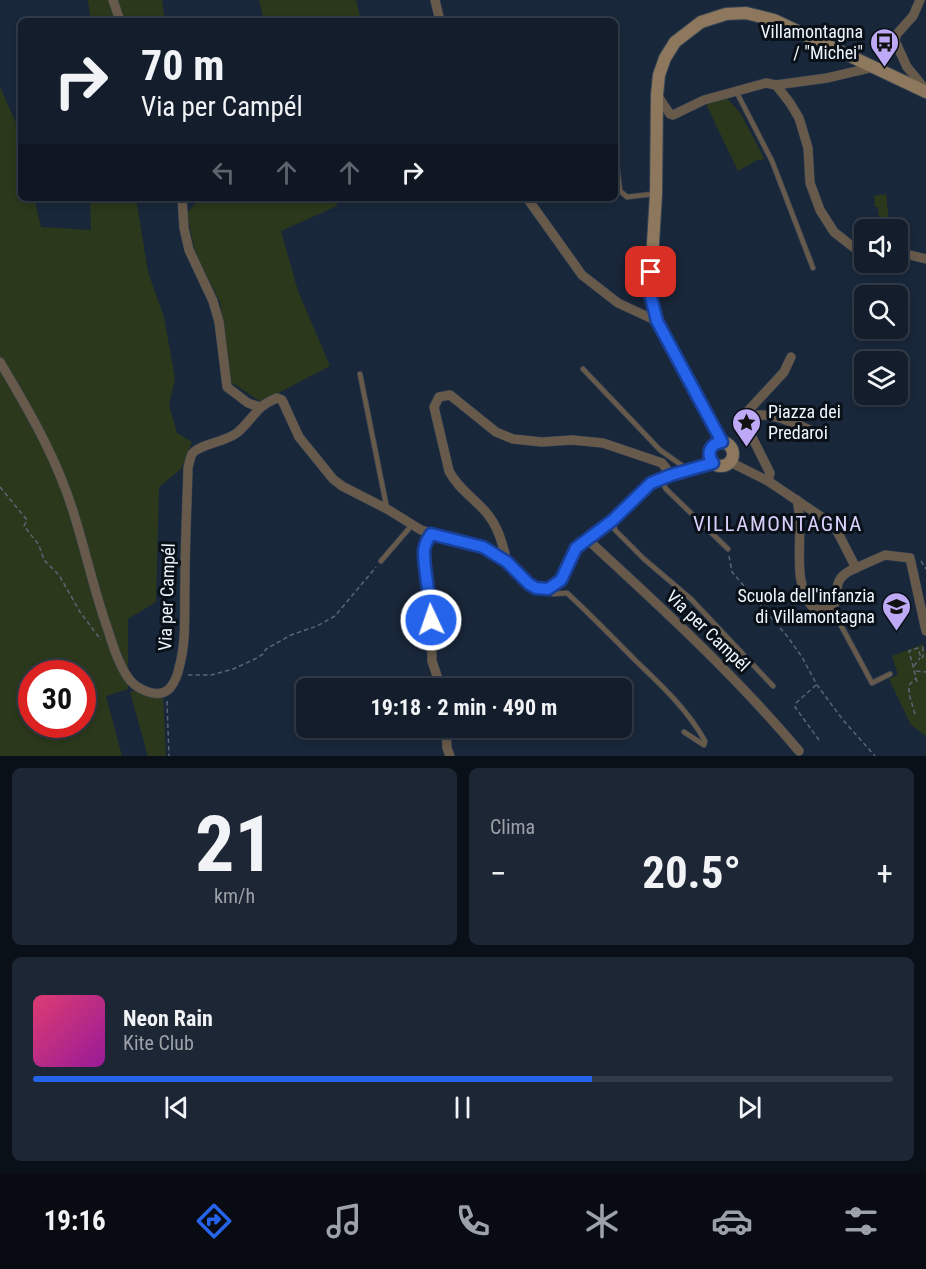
<!DOCTYPE html>
<html lang="it">
<meta charset="utf-8">
<style>
body{margin:0;font-family:"Roboto Condensed",sans-serif;background:#1c2634;color:#f1f3f6;height:100vh;display:flex;flex-direction:column;font-size:22px;white-space:nowrap}
*{box-sizing:border-box;margin:0}
p{font-size:20px;color:#9da2a9}
.icon{flex:none;width:33px;height:33px;fill:none;stroke:currentColor;stroke-width:2;stroke-linecap:round;stroke-linejoin:round}
.map{position:relative;height:756px;overflow:hidden}
.details{display:flex;flex-direction:column;gap:12px;padding:12px;background:#0a1018;flex:1}
.details>*{flex:none}
.guide{position:absolute;left:18px;top:18px;width:600px;height:183px;border-radius:9px;box-shadow:0 3px 9px #0003,0 0 0 2px #323b48;background:#131d2c;color:#f1f3f6;overflow:hidden}
.tools{position:absolute;left:854px;top:219px;display:grid;gap:12px}
.tools a{display:grid;place-items:center;width:54px;height:54px;border-radius:9px;background:#131d2c;box-shadow:0 3px 9px #0003,0 0 0 2px #323b48;font-size:30px}
.speed{position:absolute;left:18px;top:660px;display:flex;gap:12px;font-size:30px;font-weight:700;text-align:center}
.speed>*{display:grid;place-content:center;width:78px;height:78px;border-radius:50%;background:#131d2c;box-shadow:0 3px 9px #0003,0 0 0 2px #323b48;line-height:1}
.speed .limit{border:9px solid #d22;background:#fff;color:#111}
.pin{position:absolute;display:grid;place-items:center;width:51px;height:51px;color:#fff;margin:-26px;border-radius:12px;box-shadow:0 3px 9px #0006}
.me{position:absolute;width:66px;margin:-33px;rotate:357deg;stroke-linejoin:round;filter:drop-shadow(0 0 4px #0008)}
.turn{display:flex;align-items:center;gap:21px;height:126px;padding:0 24px;font-size:27px}
.turn .icon{width:78px;height:78px;stroke-width:2.5}
.turn b{display:block;font-size:42px;line-height:51px}
.lanes{display:flex;align-items:center;height:57px;padding:0 24px;background:#0003;justify-content:center;gap:30px;direction:ltr}
.lanes .off{opacity:.35}
.big{font-size:45px;font-weight:700;line-height:1.1}
.details .card{flex:1;display:flex;flex-direction:column;justify-content:center;gap:9px;min-width:0;padding:0 21px;border-radius:9px;background:#1c2634}
.details .dial{align-items:center;gap:0}
.dial b{font-size:78px;line-height:1}
.song{display:flex;align-items:center;gap:18px}
.cover{width:72px;height:72px;border-radius:9px;background:linear-gradient(135deg,hsl(340 70% 55%),hsl(300 70% 35%))}
.played{height:6px;border-radius:3px;background:linear-gradient(90deg,#2563eb 65%,#323b48 65%)}
.keys{display:flex;justify-content:space-around;direction:ltr}
.heat{display:flex;justify-content:space-between;align-items:center;font-size:33px;direction:ltr}
.details .tiles{flex:1;display:grid;gap:12px;grid-template-columns:1fr 1fr}
.card:last-child{grid-column:span 2}
.trip{position:absolute;left:296px;top:678px;width:336px;height:60px;border-radius:9px;background:#131d2c;box-shadow:0 3px 9px #0003,0 0 0 2px #323b48;font-weight:700;line-height:60px;text-align:center}
.tabs{display:flex;height:96px;justify-content:space-around;align-items:center;background:#080c12;color:#9da2a9}
.tabs .icon{width:42px;height:42px}
.tabs .active{color:#2563eb}
.tabs b{font-size:27px;color:#f1f3f6}
.map>svg:first-child{display:block}
</style>
<div class="map">
<svg width="926" height="756" viewBox="0 0 926 756">
<rect width="100%" height="100%" fill="#19273a"/>
<g fill="#2b381c" fill-rule="evenodd">
<polygon points="88,0 162,0 165,21 91,21"/>
<polygon points="259,0 356,0 361,21 264,21"/>
<path d="M 0,87 L 21,134 L 21,198 L 34,198 L 41,227 L 91,230 L 90,198 L 136,198 L 148,272 L 164,317 L 175,379 L 169,405 L 177,433 L 192,442 L 181,469 L 159,487 L 156,602 L 128,619 L 128,689 L 106,696 L 122,756 L 0,756 ZM 32,674 L 82,674 L 82,724 L 32,724 Z"/>
<polygon points="726,97 741,114 764,158 761,161 759,159 738,171 706,104"/>
<polygon points="886,194 890,229 880,229 878,207 875,207 874,196"/>
<polygon points="200,198 336,198 337,206 281,231 298,291 330,366 261,402 231,382 220,302 195,252 187,213"/>
<polygon points="923,644 926,654 926,736 911,725 889,679 898,675 892,656"/>
<path d="M 135,690 C 143,697 152,697 163,696 L 166,756 L 148,756 L 130,692 Z"/>
</g>
<g fill="none" stroke-linecap="round" stroke-linejoin="round">
<defs>
<g id="lane">
<polyline points="736,91 772,161 813,268"/>
<polyline points="615,149 620,191 627,197 653,194"/>
<polyline points="583,369 660,450 687,469"/>
<polyline points="360,374 387,509"/>
<polyline points="661,480 666,489 728,549"/>
<polyline points="613,520 615,530 644,559 691,599 773,686"/>
<polyline points="381,561 412,525"/>
<path d="M 548,589 L 553,594 L 567,593 C 591,615 613,638 636,661 C 662,686 687,709 705,741 L 704,745 L 684,732"/>
<polyline points="830,605 872,683 890,674"/>
</g>
<g id="street">
<polyline points="113,0 120,21"/>
<polyline points="435,0 440,21"/>
<polyline points="920,0 913,16 896,35 895,41 907,67 926,90"/>
<polyline points="657,95 670,114 673,115 704,100 766,83 776,85"/>
<polyline points="182,198 184,228 189,250 213,301 219,322 227,387 248,403 260,407"/>
<polyline points="527,198 582,275 618,303 657,321"/>
<polyline points="864,250 857,250 834,232 820,210 810,183 808,148 799,118 790,103 776,85 827,78 874,67"/>
<polyline points="897,252 926,259"/>
<path d="M 0,362 C 30,412 60,464 76,521 C 87,557 95,594 108,630 C 113,646 118,662 127,676 C 134,688 158,701 170,688 C 174,683 178,674 179,668 C 187,640 184,610 185,582 C 185,544 187,506 188,468 C 189,464 190,458 192,454 C 199,444 227,442 238,432 C 254,418 256,406 277,398 L 282,400 L 299,437 L 333,479 L 342,486 L 387,509 L 421,530 L 490,551 L 507,562 L 529,584 L 541,590 L 556,585 L 561,580 L 576,548 L 613,520 L 651,483 L 671,475 L 713,463"/>
<path d="M 745,418 C 770,408 798,426 822,435"/>
<polyline points="730,462 768,481 826,520 836,529 856,568 885,555 910,558 926,631"/>
<polyline points="768,481 770,473 745,423 747,412 784,372 791,357"/>
<path d="M 797,500 C 806,535 788,581 815,610 L 825,608 L 836,602 C 836,583 838,575 856,568"/>
<polyline points="431,534 425,543 424,552 431,598 432,661 441,688"/>
<path d="M 588,540 C 661,607 735,675 799,751"/>
<path d="M 507,562 C 502,542 498,525 484,510 C 472,497 457,487 449,471 L 434,407 L 439,397 L 450,395 L 496,432 L 513,439 L 542,442 L 572,440 L 603,443 L 662,463 L 671,475"/>
<polyline points="446,728 447,748 450,756"/>
</g>
<g id="secondary">
<circle cx="721" cy="454" r="12"/>
<polyline points="722,442 657,321 650,293 656,194 657,95 659,75 665,58 675,42 701,22 726,14 746,13 774,20 926,92"/>
</g>
</defs>
<use href="#lane" stroke="#374455" stroke-width="6"/>
<use href="#street" stroke="#374455" stroke-width="10"/>
<use href="#secondary" stroke="#374455" stroke-width="14"/>
<g stroke="#5a6575" stroke-width="1.5" stroke-dasharray="4.5 3" stroke-linecap="butt">
<polyline points="0,487 27,520 24,526 39,545 44,560 59,575 80,612 101,640"/>
<polyline points="729,556 732,572 787,636 802,657 817,685 843,720 875,756"/>
<polyline points="921,561 926,569"/>
<polyline points="914,666 920,658"/>
<polyline points="916,671 926,672"/>
<polyline points="188,675 211,675 233,669 255,659 263,654 266,649 291,635 317,626 335,616 376,567"/>
<polyline points="917,682 909,651 918,648 921,658 923,657 923,647 926,647"/>
<polyline points="816,685 796,703 795,707 819,740"/>
<polyline points="167,701 169,756"/>
<polyline points="915,714 909,694 909,685 916,678"/>
</g>
<use href="#lane" stroke="#685a4a" stroke-width="4.5"/>
<use href="#street" stroke="#685a4a" stroke-width="9"/>
<use href="#secondary" stroke="#8d775d" stroke-width="12"/>
</g>
<g fill="none" stroke-linecap="round" stroke-linejoin="round">
<defs>
<path id="route" d="M 431,620 C 431,597 424,574 424,552 C 424,545 427,540 431,534 L 483,547 L 507,562 L 529,584 L 536,588 L 548,589 L 561,580 L 576,548 L 613,520 L 651,483 L 671,475 L 713,463 C 706,454 710,443 722,442 L 657,321 L 650,293 L 651,272"/>
</defs>
<use href="#route" stroke="#184099" stroke-width="15"/>
<use href="#route" stroke="#2563eb" stroke-width="10"/>
</g>
<defs>
<symbol id="bus-pin" viewBox="-11 -11 22 30"><path d="M0 17L-7.5 6A9.5 9.5 0 1 1 7.5 6Z" fill="#bda9f5" stroke="#091018"/><path d="M-5-6H5V4H4V6H2V4H-2V6H-4V4H-5ZM-3.5-4V0h7V-4ZM-3.5 1.2v1.5H-2V1.2ZM2 1.2v1.5H3.5V1.2Z" fill="#111"/></symbol>
<symbol id="sight-pin" viewBox="-11 -11 22 30"><path d="M0 17L-7.5 6A9.5 9.5 0 1 1 7.5 6Z" fill="#bda9f5" stroke="#091018"/><path d="M0-6L1.8-2.2L6-1.7L2.9 1.2L3.7 5.4L0 3.3L-3.7 5.4L-2.9 1.2L-6-1.7L-1.8-2.2Z" fill="#111"/></symbol>
<symbol id="school-pin" viewBox="-11 -11 22 30"><path d="M0 17L-7.5 6A9.5 9.5 0 1 1 7.5 6Z" fill="#bda9f5" stroke="#091018"/><path d="M0-5L7-2L0 1L-7-2ZM-4 1L0 2.5L4 1V4Q0 6-4 4Z" fill="#111"/></symbol>
</defs>
<g fill-rule="evenodd">
<use href="#bus-pin" x="868" y="26" width="33" height="45"/>
<use href="#sight-pin" x="730" y="406" width="33" height="45"/>
<use href="#school-pin" x="880" y="590" width="33" height="45"/>
</g>
<g text-anchor="middle" stroke-width="6" stroke-linejoin="round" paint-order="stroke">
<g font-size="18" fill="#f0f6fd" stroke="#091018" text-anchor="end">
<text x="863" y="38">Villamontagna<tspan x="863" dy="21">/ "Michei"</tspan></text>
<text x="768" y="418" text-anchor="start">Piazza dei<tspan x="768" dy="21">Predaroi</tspan></text>
<text x="875" y="602">Scuola dell'infanzia<tspan x="875" dy="21">di Villamontagna</tspan></text>
</g>
<g font-size="18" fill="#f0f6fd" stroke="#091018">
<text transform="translate(167 597) rotate(-88)" y="6">Via per Campél</text>
<text transform="translate(708 631) rotate(44)" y="6">Via per Campél</text>
</g>
<g font-size="21" letter-spacing="1.5" fill="#dad0fc" stroke="#091018">
<text x="778" y="531">VILLAMONTAGNA</text>
</g>
</g>
</svg>
<div class="tools">
<a><svg class="icon" aria-label="sound" viewBox="0 0 24 24"><path d="M4 9h4l5-4v14l-5-4H4zM17 9q2 3 0 6"/></svg></a>
<a><svg class="icon" aria-label="search" viewBox="0 0 24 24"><circle cx="10" cy="10" r="6"/><path d="M15 15l6 6"/></svg></a>
<a><svg class="icon" aria-label="layers" viewBox="0 0 24 24"><path d="M12 4l9 5-9 5-9-5zM3 14l9 5 9-5"/></svg></a>
</div>
<div class="speed"><div class="limit">30</div></div>
<div class="pin" style="left:651px;top:272px;background:#d93025"><svg class="icon" aria-label="arrive" viewBox="0 0 24 24"><path d="M6 21V4h12l-3 4 3 4H6"/></svg></div>
<svg class="me" style="left:431px;top:620px" viewBox="-20 -20 40 40"><circle r="17" fill="#2563eb" stroke="#fff" stroke-width="3"/><path d="M0-11L8 9 0 5-8 9z" fill="#fff"/></svg>
<div class="trip">19:18 · 2 min · 490 m</div>
<div class="guide">
<div class="turn"><svg class="icon" aria-label="right" viewBox="0 0 24 24"><path d="M7 20v-9h11M14 6l5 5-5 5"/></svg><div><b>70 m</b>Via per Campél</div></div>
<div class="lanes"><svg class="icon off" aria-label="left" viewBox="0 0 24 24"><path d="M17 20v-9H6M10 6l-5 5 5 5"/></svg><svg class="icon off" aria-label="ahead" viewBox="0 0 24 24"><path d="M12 20V5M6 11l6-6 6 6"/></svg><svg class="icon off" aria-label="ahead" viewBox="0 0 24 24"><path d="M12 20V5M6 11l6-6 6 6"/></svg><svg class="icon" aria-label="right" viewBox="0 0 24 24"><path d="M7 20v-9h11M14 6l5 5-5 5"/></svg></div>
</div>
</div>
<section class="details">
<div class="tiles">
<div class="card dial"><b>21</b><p>km/h</p></div>
<div class="card"><p>Clima</p>
<div class="heat"><a>−</a><b class="big">20.5°</b><a>+</a></div>
</div>
<div class="card">
<div class="song"><i class="cover"></i><div><b>Neon Rain</b><p>Kite Club</p></div></div>
<div class="played"></div>
<div class="keys"><svg class="icon" aria-label="previous" viewBox="0 0 24 24"><path d="M18 5L8 12l10 7zM5 5v14"/></svg><svg class="icon" aria-label="pause" viewBox="0 0 24 24"><path d="M8 5v14M16 5v14"/></svg><svg class="icon" aria-label="next" viewBox="0 0 24 24"><path d="M6 5l10 7-10 7zM19 5v14"/></svg></div>
</div>
</div>
</section>
<nav class="tabs">
<b>19:16</b>
<svg class="icon active" aria-label="directions" viewBox="0 0 24 24"><path d="M12 3l9 9-9 9-9-9zM9 14v-3h6M13 9l2 2-2 2"/></svg>
<svg class="icon" aria-label="music" viewBox="0 0 24 24"><path d="M9 18V5l10-2v13"/><circle cx="6" cy="18" r="3"/><circle cx="16" cy="16" r="3"/></svg>
<svg class="icon" aria-label="phone" viewBox="0 0 24 24"><path d="M5 4h4l2 5-3 2q2 4 5 5l2-3 5 2v4C11 20 4 13 5 4z"/></svg>
<svg class="icon" aria-label="climate" viewBox="0 0 24 24"><path d="M12 3v18M4 7l16 10M4 17L20 7"/></svg>
<svg class="icon" aria-label="car" viewBox="0 0 24 24"><path d="M5 17H2v-5l4-1 3-4h7l3 4 3 1v5h-3M9 17h6M6 11h13"/><circle cx="7" cy="17" r="2"/><circle cx="17" cy="17" r="2"/></svg>
<svg class="icon" aria-label="filters" viewBox="0 0 24 24"><path d="M4 7h16M4 17h16"/><circle cx="9" cy="7" r="2"/><circle cx="15" cy="17" r="2"/></svg>
</nav>
